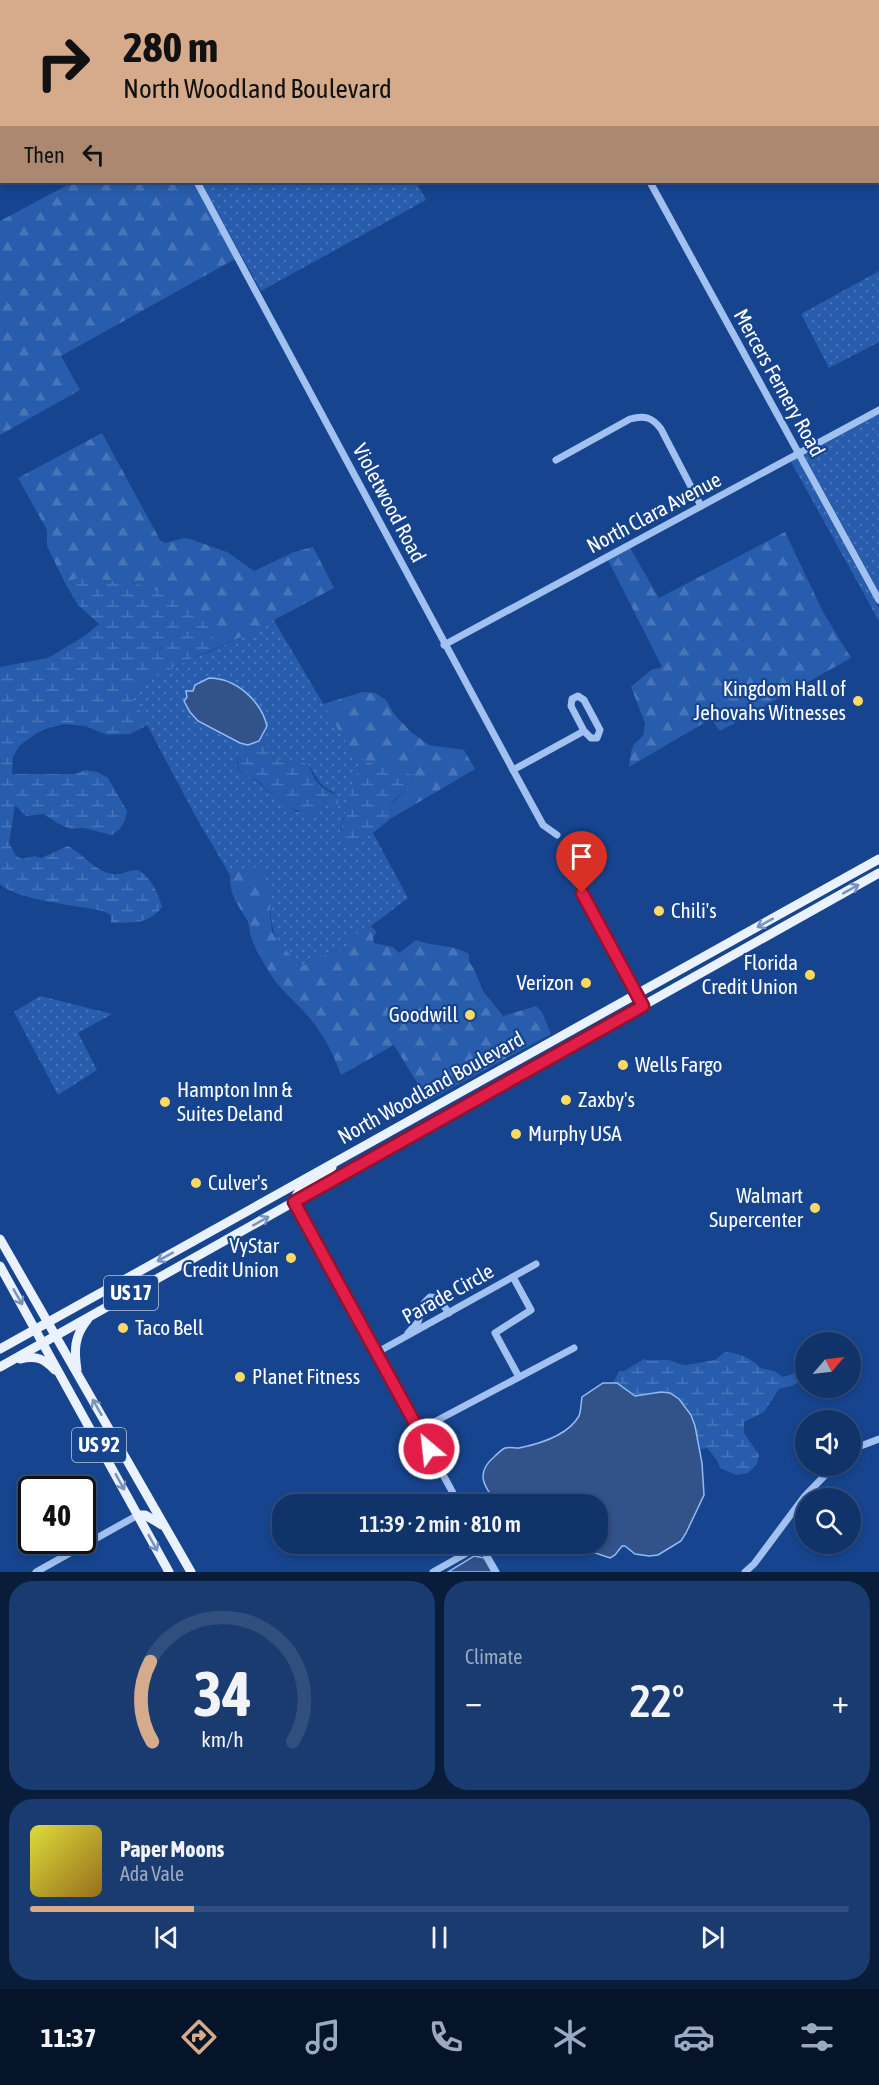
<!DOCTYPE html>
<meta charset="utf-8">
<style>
body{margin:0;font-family:"Asap Condensed",sans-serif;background:#193b70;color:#f1f3f6;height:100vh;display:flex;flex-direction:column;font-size:22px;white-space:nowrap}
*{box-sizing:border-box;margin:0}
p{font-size:20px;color:#9caac1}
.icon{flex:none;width:33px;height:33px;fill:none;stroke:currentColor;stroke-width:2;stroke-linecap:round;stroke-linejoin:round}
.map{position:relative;height:1572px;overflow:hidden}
.details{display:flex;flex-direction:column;gap:9px;padding:9px;background:#091c3a;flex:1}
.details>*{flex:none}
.hud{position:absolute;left:0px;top:0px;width:879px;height:183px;box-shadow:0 3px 9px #0003,0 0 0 2px #304e7e;background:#d6ab8b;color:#111;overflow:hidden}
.needle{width:39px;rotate:62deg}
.controls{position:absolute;left:795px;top:1332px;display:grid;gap:12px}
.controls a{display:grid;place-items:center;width:66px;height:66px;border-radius:50%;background:#10336a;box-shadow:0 3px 9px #0003,0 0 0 2px #304e7e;font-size:30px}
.speed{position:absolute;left:18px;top:1476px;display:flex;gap:12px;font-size:30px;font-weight:700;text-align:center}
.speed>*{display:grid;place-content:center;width:78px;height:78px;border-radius:50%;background:#10336a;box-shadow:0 3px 9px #0003,0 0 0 2px #304e7e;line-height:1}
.speed .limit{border:3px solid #111;border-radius:9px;background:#fff;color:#111}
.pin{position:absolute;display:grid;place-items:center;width:51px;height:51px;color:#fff;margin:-62px -26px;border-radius:50% 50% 50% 0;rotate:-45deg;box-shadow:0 0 6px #0007}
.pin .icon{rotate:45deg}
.me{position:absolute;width:66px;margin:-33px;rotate:332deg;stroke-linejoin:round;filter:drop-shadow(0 0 4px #0008)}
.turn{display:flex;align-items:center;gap:21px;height:126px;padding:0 24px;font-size:27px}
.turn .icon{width:78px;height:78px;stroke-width:2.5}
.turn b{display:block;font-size:42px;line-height:51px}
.then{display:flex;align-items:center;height:57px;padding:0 24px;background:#0003;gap:12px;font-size:22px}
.big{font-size:45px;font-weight:600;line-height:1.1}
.details .widget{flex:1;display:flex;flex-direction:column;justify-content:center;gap:9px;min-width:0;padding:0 21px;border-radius:24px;background:#193b70}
.details .dial{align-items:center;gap:0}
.dial svg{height:156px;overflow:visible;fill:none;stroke:#304e7e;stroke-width:7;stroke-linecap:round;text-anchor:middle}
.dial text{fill:#f1f3f6;stroke:none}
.song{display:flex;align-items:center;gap:18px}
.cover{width:72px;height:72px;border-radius:9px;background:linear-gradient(135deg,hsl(60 70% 55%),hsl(40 70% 35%))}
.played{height:6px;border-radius:3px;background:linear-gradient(90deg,#d6ab8b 20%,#304e7e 20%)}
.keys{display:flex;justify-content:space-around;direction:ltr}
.heat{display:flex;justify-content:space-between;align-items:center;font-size:33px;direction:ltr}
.details .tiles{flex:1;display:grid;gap:9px;grid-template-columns:1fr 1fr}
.widget:last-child{grid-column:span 2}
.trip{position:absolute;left:272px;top:1494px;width:336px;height:60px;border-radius:24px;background:#10336a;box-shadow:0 3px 9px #0003,0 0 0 2px #304e7e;font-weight:600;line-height:60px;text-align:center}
.tab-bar{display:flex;height:96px;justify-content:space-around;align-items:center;background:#06142a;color:#9caac1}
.tab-bar .icon{width:42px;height:42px}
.tab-bar .current{color:#d6ab8b}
.tab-bar b{font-size:27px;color:#f1f3f6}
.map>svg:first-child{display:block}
</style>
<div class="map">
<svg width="879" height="1572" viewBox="0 0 879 1572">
<defs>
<pattern id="grass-dots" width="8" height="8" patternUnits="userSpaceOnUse" patternTransform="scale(1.5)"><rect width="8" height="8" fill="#285dad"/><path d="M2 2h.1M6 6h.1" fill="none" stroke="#4875b9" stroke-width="1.8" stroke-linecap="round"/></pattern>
<pattern id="forest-firs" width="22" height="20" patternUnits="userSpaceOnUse" patternTransform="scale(1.5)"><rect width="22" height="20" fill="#285dad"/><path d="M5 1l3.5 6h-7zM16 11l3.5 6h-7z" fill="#4875b9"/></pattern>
<pattern id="wetland-marsh" width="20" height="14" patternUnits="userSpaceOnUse" patternTransform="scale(1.5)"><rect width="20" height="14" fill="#285dad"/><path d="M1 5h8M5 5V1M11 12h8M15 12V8" fill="none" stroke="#4875b9"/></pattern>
</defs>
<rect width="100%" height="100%" fill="#16448e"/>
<g fill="url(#grass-dots)" fill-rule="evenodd">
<polygon points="216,0 317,0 318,1 217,2"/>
<polygon points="201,182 416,182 426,200 261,291"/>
<polygon points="879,271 879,342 829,368 801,314"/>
<polygon points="879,414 879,592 804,455"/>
<polygon points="797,458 879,608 879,621 791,462"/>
<path d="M 273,619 L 350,749 L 367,762 C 350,781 349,807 340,830 L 347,846 L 373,833 L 408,898 L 371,926 L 350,937 L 351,945 L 341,951 L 333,950 L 306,965 L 296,963 C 277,942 269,931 271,902 L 230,873 L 230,875 L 196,817 L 129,691 L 190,659 L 209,652 L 248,634 ZM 209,678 C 228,678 250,691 260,708 C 263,713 265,720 267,726 L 262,736 L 271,755 L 285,763 L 299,759 C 318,768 311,783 335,793 L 336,805 L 329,804 L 297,812 C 284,803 271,794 259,783 C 252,775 241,778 237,766 C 235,758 241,750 245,744 L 240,743 L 198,721 L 190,712 L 184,701 L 193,691 L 195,685 Z"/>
<polygon points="40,996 112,1014 78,1033 97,1070 58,1095 14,1012"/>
</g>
<g fill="url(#forest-firs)">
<polygon points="73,182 193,182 235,259 61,356 80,390 0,435 0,221"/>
<polygon points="102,433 160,540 165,543 184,538 190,539 227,552 254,571 294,552 313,547 334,588 248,634 212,650 214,644 191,601 180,596 173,590 165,588 156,591 137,584 108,580 78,578 65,583 47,546 47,530 18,478"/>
<polygon points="785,532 823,612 851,658 720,731 711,719 629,767 631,752 634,744 643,736 645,723 631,687 651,670 662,667 608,560 630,548 659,598"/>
<polygon points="363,692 375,693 386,700 394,714 411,732 429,745 464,750 475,769 390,819 392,803 412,785 411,774 369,764 350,749 323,704"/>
<path d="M 254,867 L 262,870 L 271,902 L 270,915 L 272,931 L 296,963 L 306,965 L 333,950 L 341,951 L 350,945 L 350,937 L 371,926 L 377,932 L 373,937 L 374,943 L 393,947 L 399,953 L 416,940 C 434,947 452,944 469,954 L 469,962 L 474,969 L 483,991 L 503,1016 L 536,1006 L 542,1012 L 551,1034 L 428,1101 L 394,1045 L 341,1075 C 333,1053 323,1033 307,1015 C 296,1002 283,992 273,978 C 265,965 256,951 251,937 C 249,931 250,925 247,920 C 237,903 229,895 230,873 Z"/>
</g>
<g fill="url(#wetland-marsh)">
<path d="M 78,578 L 92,578 L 137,584 L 156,591 L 165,588 L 174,590 L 180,596 L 191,601 L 201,610 L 212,629 L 214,644 L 212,650 L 190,659 L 129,691 L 148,725 L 130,734 L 107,735 L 85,726 L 64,724 L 48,728 L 37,733 L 19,746 L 13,757 L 12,774 L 74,774 L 86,770 L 97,772 L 108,778 L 127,811 L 125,820 L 120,829 L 112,835 L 84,828 L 71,829 L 59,824 L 44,814 L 26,816 L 15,805 L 9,843 L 16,856 L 22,859 L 35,856 L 41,858 L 68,846 C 83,854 95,871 112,874 C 120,876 128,870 136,870 C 149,872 159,895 162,907 C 148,925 132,922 111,923 L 111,915 L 103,911 C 77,905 18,901 0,884 L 0,667 L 48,658 L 86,635 L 99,624 L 78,605 L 65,583 Z"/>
<path d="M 262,736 L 271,755 L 285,763 L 295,758 C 314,764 308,773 320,785 C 326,791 334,793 340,798 L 340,802 L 336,805 C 324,804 318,807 310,815 C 289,810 273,795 259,782 C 254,777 247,778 242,773 C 234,765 237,752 245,744 C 249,740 257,738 262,736 Z"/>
<polygon points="367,762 411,774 412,785 392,802 390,819 373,833 347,846 338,841 355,776"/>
<path d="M 725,1352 C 736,1352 754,1359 760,1368 L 774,1371 L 783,1377 L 805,1370 L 805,1377 L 794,1385 L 779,1389 L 764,1412 L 744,1422 L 744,1433 L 759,1455 L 757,1464 L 748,1473 L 736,1475 L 720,1468 L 717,1460 L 707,1448 L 698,1450 C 693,1412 691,1415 661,1392 L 635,1396 L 617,1383 L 613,1383 L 619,1371 L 624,1371 L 644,1359 C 652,1362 658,1359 666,1360 C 673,1360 679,1365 686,1365 L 715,1360 Z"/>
</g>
<g fill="#31538a" stroke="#93bbf3" stroke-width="1.5">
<path d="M 209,678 C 236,678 261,701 267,726 L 259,741 L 248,745 L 240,743 L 198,721 L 190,712 L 184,701 L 187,697 L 186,691 L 193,691 L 195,685 Z"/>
<path d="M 603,1383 L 617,1383 L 635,1396 L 661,1392 L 670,1393 L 679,1399 L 691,1415 L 695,1426 L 702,1463 L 704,1495 L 686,1533 L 681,1541 L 671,1547 L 658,1555 L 649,1556 L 635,1554 L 625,1546 L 622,1546 L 615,1555 L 610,1558 L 569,1544 L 597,1544 L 597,1504 L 497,1504 C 485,1487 474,1474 494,1457 C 497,1454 501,1450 505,1448 C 509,1447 514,1448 519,1448 C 539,1444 568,1435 579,1416 C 581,1411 581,1403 582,1397 Z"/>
<polygon points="474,1556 484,1558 492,1572 448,1572"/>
</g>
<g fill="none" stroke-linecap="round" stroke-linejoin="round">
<g stroke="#a1c1f0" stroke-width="7">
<polyline points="99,0 99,2"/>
<polyline points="550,0 551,2"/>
<polyline points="197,182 513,770 543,825 557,835"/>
<polyline points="650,182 879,600"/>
<path d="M 556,460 L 630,419 C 644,415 652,417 661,429 L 701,506"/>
<polyline points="444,645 879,410"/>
<polyline points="513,770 584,731 591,738 597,738 600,730 584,700 578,696 572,699 571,706 584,731"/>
<polyline points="582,893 643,1006"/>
<polyline points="294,1202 459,1504"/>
<polyline points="513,1277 531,1310 495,1333 519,1377"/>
<polyline points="408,1333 418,1322 424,1303 430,1297 438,1298 449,1313"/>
<polyline points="376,1353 536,1264"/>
<polyline points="419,1430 574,1348"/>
<polyline points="850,1450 879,1439"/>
<polyline points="480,1544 496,1572"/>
<polyline points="36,1572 138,1515"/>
<polyline points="433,1572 481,1545"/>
<polyline points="745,1572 754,1564 804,1497 834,1466"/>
</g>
<g stroke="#eaf1ff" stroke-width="9">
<path d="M 294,1202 C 298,1184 319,1179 332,1167"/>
<polyline points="0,1239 191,1572"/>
<polyline points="0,1266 169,1572"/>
<polyline points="0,1349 879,859"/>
<path d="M 20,1359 C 37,1355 44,1359 55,1370"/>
<polyline points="0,1367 879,873"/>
<path d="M 77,1370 C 74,1350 74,1336 88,1319"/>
<polyline points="138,1515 145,1515 162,1525"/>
</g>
</g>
<defs><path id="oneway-shaft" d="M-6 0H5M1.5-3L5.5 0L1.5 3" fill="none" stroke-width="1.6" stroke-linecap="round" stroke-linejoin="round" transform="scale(1.5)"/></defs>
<g stroke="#7592c1">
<use href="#oneway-shaft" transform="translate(851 889) rotate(-29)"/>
<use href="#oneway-shaft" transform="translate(765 923) rotate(151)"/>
<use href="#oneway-shaft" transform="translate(261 1221) rotate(-29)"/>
<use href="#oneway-shaft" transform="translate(165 1257) rotate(151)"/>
<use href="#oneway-shaft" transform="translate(18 1297) rotate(60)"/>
<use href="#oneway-shaft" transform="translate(97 1407) rotate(-120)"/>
<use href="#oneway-shaft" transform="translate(120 1482) rotate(61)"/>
<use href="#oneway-shaft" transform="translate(153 1543) rotate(61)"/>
</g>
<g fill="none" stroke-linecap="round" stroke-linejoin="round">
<defs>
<polyline id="route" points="429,1449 294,1202 643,1006 582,893"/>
</defs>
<use href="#route" stroke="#92132f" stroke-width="15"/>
<use href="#route" stroke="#e11d48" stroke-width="10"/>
</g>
<g fill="#ffd960" stroke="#16448e" stroke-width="2">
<circle cx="858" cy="701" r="6"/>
<circle cx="659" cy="911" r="6"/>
<circle cx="810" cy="975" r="6"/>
<circle cx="586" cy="983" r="6"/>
<circle cx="470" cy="1015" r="6"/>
<circle cx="623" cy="1065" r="6"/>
<circle cx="566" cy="1100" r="6"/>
<circle cx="165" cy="1102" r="6"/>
<circle cx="516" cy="1134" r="6"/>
<circle cx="196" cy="1183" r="6"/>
<circle cx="815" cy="1208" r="6"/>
<circle cx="291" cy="1258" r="6"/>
<circle cx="123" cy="1328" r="6"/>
<circle cx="240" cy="1377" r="6"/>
</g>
<g text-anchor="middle" stroke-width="4.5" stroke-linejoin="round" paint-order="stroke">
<g fill="#16448e" stroke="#b9c7dd" stroke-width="1.5">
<rect x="104" y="1276" width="54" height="34" rx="4.5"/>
<rect x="72" y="1428" width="54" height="34" rx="4.5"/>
</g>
<g font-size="20" font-weight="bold" fill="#fff">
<text x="131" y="1300">US 17</text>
<text x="99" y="1452">US 92</text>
</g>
<g font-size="21" fill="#fff" stroke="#16448e">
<text transform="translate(779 383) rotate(61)" y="7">Mercers Fernery Road</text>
<text transform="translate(389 503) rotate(62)" y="7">Violetwood Road</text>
<text transform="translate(654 513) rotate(-28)" y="7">North Clara Avenue</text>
<text transform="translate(431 1088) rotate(-29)" y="7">North Woodland Boulevard</text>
<text transform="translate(448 1294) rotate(-29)" y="7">Parade Circle</text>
</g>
<g font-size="21" fill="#fff" stroke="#16448e" text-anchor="start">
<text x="846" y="696" text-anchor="end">Kingdom Hall of<tspan x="846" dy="24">Jehovahs Witnesses</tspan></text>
<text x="671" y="918">Chili's</text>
<text x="798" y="970" text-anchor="end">Florida<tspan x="798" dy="24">Credit Union</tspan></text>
<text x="574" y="990" text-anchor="end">Verizon</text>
<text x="458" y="1022" text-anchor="end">Goodwill</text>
<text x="635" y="1072">Wells Fargo</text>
<text x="177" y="1097">Hampton Inn &amp;<tspan x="177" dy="24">Suites Deland</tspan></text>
<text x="578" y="1107">Zaxby's</text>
<text x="528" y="1141">Murphy USA</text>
<text x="208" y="1190">Culver's</text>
<text x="803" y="1203" text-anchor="end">Walmart<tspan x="803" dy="24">Supercenter</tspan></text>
<text x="279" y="1253" text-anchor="end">VyStar<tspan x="279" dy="24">Credit Union</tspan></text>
<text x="135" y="1335">Taco Bell</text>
<text x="252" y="1384">Planet Fitness</text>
</g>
</g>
</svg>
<div class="controls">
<a><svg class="needle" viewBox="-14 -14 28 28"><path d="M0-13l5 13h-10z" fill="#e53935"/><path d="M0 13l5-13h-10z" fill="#9caac1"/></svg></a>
<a><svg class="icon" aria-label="sound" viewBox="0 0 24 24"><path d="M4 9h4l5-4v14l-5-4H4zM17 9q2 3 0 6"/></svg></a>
<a><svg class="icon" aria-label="search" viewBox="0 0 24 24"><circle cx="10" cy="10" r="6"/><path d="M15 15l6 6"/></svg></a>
</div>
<div class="speed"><div class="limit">40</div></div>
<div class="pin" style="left:582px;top:893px;background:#d93025"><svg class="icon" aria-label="arrive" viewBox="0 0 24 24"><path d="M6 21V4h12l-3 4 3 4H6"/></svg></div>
<svg class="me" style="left:429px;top:1449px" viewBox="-20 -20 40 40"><circle r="17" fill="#e11d48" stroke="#fff" stroke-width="3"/><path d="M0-11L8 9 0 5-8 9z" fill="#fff"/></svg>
<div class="trip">11:39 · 2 min · 810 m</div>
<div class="hud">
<div class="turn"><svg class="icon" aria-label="right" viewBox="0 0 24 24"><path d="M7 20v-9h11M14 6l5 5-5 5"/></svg><div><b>280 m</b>North Woodland Boulevard</div></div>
<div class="then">Then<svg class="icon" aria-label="left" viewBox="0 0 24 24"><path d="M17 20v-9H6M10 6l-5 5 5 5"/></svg></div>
</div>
</div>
<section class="details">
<div class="tiles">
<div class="widget dial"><svg viewBox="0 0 100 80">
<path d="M14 69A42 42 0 1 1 86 69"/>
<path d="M14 69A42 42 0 0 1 13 28" stroke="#d6ab8b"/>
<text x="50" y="56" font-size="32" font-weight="700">34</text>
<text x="50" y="72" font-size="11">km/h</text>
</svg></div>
<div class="widget"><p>Climate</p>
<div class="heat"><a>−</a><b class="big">22°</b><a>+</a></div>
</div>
<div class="widget">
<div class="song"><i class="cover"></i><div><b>Paper Moons</b><p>Ada Vale</p></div></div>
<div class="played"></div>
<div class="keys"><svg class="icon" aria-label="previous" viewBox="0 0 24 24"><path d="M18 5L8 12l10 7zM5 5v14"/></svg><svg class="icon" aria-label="pause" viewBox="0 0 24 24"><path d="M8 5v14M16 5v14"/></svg><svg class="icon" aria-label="next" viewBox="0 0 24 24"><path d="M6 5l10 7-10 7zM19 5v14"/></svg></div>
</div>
</div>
</section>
<nav class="tab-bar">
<b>11:37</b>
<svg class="icon current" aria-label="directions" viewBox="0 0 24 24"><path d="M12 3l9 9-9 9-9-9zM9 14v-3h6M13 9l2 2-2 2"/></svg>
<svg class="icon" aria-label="music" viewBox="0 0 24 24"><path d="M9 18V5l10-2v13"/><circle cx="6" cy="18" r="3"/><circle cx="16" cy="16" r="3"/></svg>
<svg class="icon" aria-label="phone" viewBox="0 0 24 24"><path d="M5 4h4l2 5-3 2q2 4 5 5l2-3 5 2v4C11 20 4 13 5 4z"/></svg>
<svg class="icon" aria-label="climate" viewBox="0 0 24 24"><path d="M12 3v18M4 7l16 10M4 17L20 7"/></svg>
<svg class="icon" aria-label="car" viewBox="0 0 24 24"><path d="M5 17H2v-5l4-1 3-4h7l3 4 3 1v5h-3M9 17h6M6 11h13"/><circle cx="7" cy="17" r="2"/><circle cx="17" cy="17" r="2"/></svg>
<svg class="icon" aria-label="filters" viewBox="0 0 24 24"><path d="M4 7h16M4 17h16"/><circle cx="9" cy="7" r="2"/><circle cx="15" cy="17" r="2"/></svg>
</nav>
